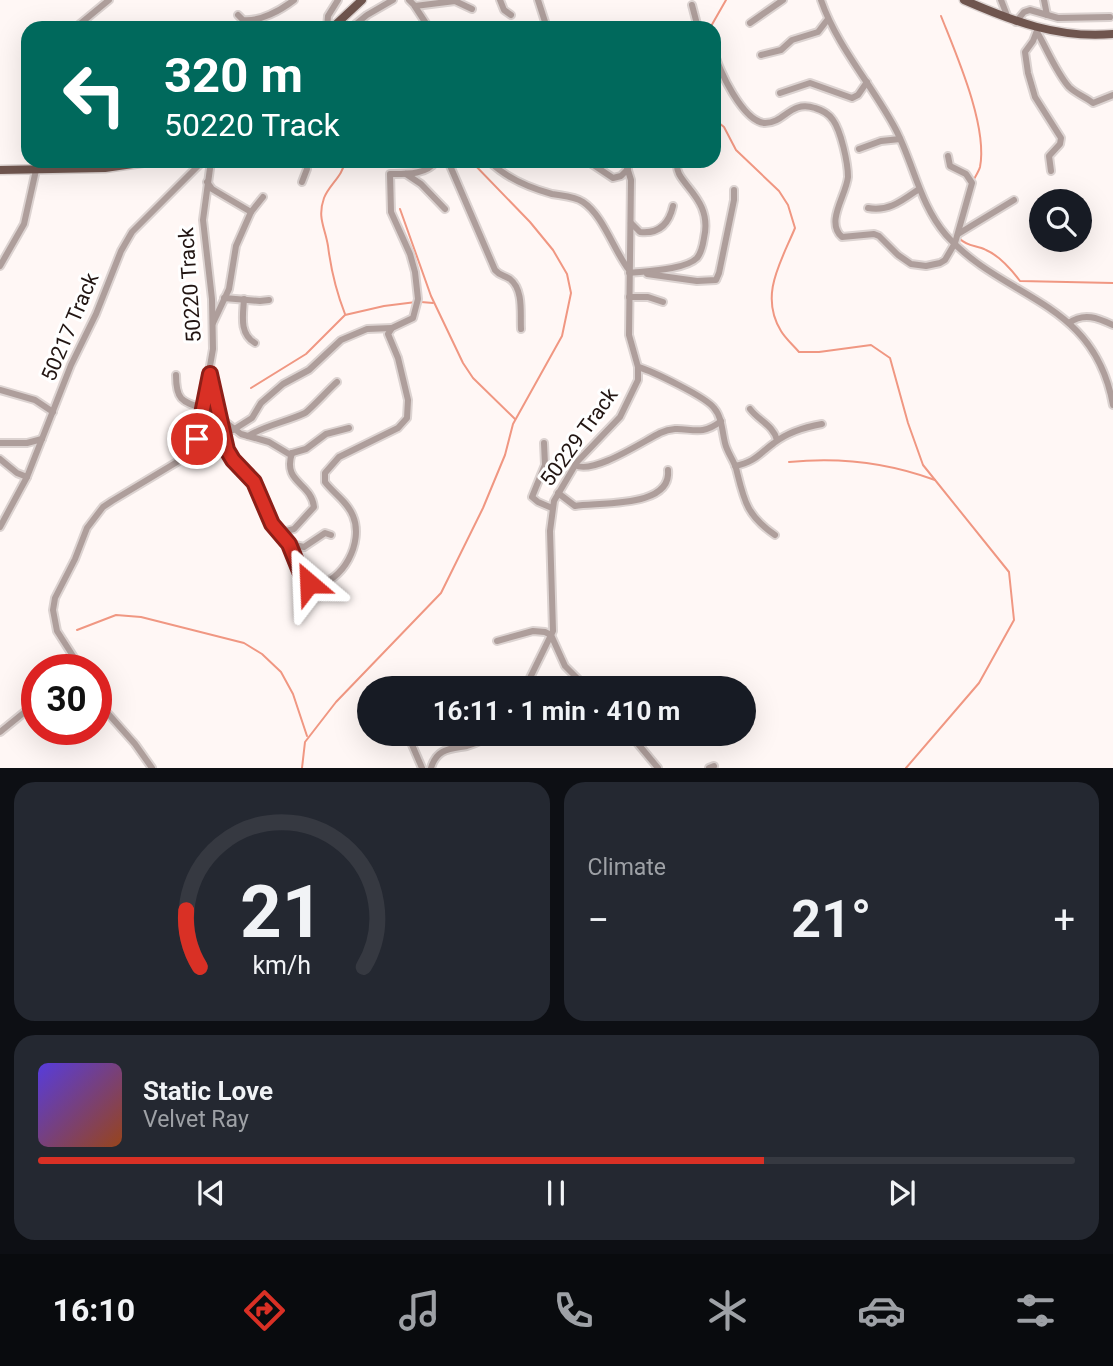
<!DOCTYPE html>
<meta charset="utf-8">
<style>
body{margin:0;font-family:Roboto,sans-serif;background:#242831;color:#f1f3f6;height:100vh;display:flex;flex-direction:column;font-size:26px;white-space:nowrap}
*{box-sizing:border-box;margin:0}
p{font-size:23px;color:#9ea1a6}
.icon{flex:none;width:38px;height:38px;fill:none;stroke:currentColor;stroke-width:2;stroke-linecap:round;stroke-linejoin:round}
.map{position:relative;height:768px;overflow:hidden}
.drawer{display:flex;flex-direction:column;gap:14px;padding:14px;background:#0d0f14;flex:1}
.drawer>*{flex:none}
.banner{position:absolute;left:21px;top:21px;width:700px;height:147px;border-radius:21px;box-shadow:0 7px 28px #0002;background:#00695c;color:#fff;overflow:hidden}
.buttons{position:absolute;left:1029px;top:189px;display:grid;gap:14px}
.buttons a{display:grid;place-items:center;width:63px;height:63px;border-radius:50%;background:#171b24;box-shadow:0 7px 28px #0002;font-size:35px}
.speed{position:absolute;left:21px;top:654px;display:flex;gap:14px;font-size:35px;font-weight:700;text-align:center}
.speed>*{display:grid;place-content:center;width:91px;height:91px;border-radius:50%;background:#171b24;box-shadow:0 7px 28px #0002;line-height:1}
.speed .limit{border:10px solid #d22;background:#fff;color:#111}
.pin{position:absolute;display:grid;place-items:center;width:60px;height:60px;color:#fff;margin:-30px;border:4px solid #fff;border-radius:50%;box-shadow:0 2px 7px #0007}
.me{position:absolute;width:77px;margin:-38px;rotate:334deg;stroke-linejoin:round;filter:drop-shadow(0 0 5px #0008)}
.turn{display:flex;align-items:center;gap:24px;height:147px;padding:0 28px;font-size:32px}
.turn .icon{width:91px;height:91px;stroke-width:2.5}
.turn b{display:block;font-size:49px;line-height:60px}
.big{font-size:52px;font-weight:700;line-height:1.1}
.drawer .tile{flex:1;display:flex;flex-direction:column;justify-content:center;gap:10px;min-width:0;padding:0 24px;border-radius:21px;background:#242831}
.drawer .dial{align-items:center;gap:0}
.dial svg{height:182px;overflow:visible;fill:none;stroke:#363941;stroke-width:7;stroke-linecap:round;text-anchor:middle}
.dial text{fill:#f1f3f6;stroke:none}
.song{display:flex;align-items:center;gap:21px}
.cover{width:84px;height:84px;border-radius:10px;background:linear-gradient(135deg,hsl(250 70% 55%),hsl(20 70% 35%))}
.played{height:7px;border-radius:4px;background:linear-gradient(90deg,#d93025 70%,#363941 70%)}
.keys{display:flex;justify-content:space-around;direction:ltr}
.heat{display:flex;justify-content:space-between;align-items:center;font-size:38px;direction:ltr}
.drawer .tiles{flex:1;display:grid;gap:14px;grid-template-columns:1fr 1fr}
.tile:last-child{grid-column:span 2}
.trip{position:absolute;left:357px;top:676px;width:399px;height:70px;border-radius:35px;background:#171b24;box-shadow:0 7px 28px #0002;font-weight:700;line-height:70px;text-align:center}
.tab-bar{display:flex;height:112px;justify-content:space-around;align-items:center;background:#090b0e;color:#9ea1a6}
.tab-bar .icon{width:49px;height:49px}
.tab-bar .on{color:#d93025}
.tab-bar b{font-size:32px;color:#f1f3f6}
.map>svg:first-child{display:block}
</style>
<div class="map">
<svg width="1113" height="768" viewBox="0 0 1113 768">
<rect width="100%" height="100%" fill="#fff7f5"/>
<g fill="none" stroke-linecap="round" stroke-linejoin="round">
<g stroke="#f09782" stroke-width="2">
<path d="M 941,16 C 956,54 988,126 980,167 C 979,171 975,177 973,181"/>
<polyline points="710,28 726,0"/>
<path d="M 714,119 L 724,127 L 736,150 L 779,191 L 788,205 L 795,228 C 781,262 759,295 781,331 C 785,338 793,345 799,352 L 819,352 L 871,345 L 890,358 L 908,423 L 923,465 L 1009,572 L 1014,620 L 979,683 L 906,768"/>
<polyline points="400,209 431,296 463,363 473,378 515,419"/>
<polyline points="954,234 966,196"/>
<path d="M 960,239 C 968,247 977,245 986,250 C 1000,256 1011,269 1020,281 L 1113,283"/>
<polyline points="421,302 433,303"/>
<path d="M 345,314 C 336,291 331,270 328,246 C 325,227 317,218 324,198 C 329,185 343,176 345,161"/>
<polyline points="251,388 306,354 345,315 384,306 416,302"/>
<path d="M 789,462 C 838,457 889,463 935,480"/>
<polyline points="77,630 116,615 141,617 244,643 262,654 281,672 293,694 307,736"/>
<polyline points="302,768 305,742 336,702 441,593 483,508 505,455 513,424 562,336 571,293 567,274 553,250 530,222 471,161"/>
</g>
<defs>
<g id="minor">
<polyline points="409,0 414,5 429,28"/>
<polyline points="500,0 504,10 511,15"/>
<polyline points="538,0 547,28"/>
<path d="M 821,0 C 837,47 873,86 896,130 C 914,165 920,205 946,235 C 1005,301 1094,299 1113,405"/>
<polyline points="1001,0 1008,18"/>
<polyline points="1044,0 1047,15"/>
<polyline points="692,5 698,28"/>
<polyline points="415,6 455,1 472,9"/>
<path d="M 238,15 L 243,20 C 260,22 281,10 294,0"/>
<polyline points="1016,22 1024,12 1030,10 1058,18 1110,17"/>
<polyline points="750,23 783,0"/>
<polyline points="75,28 109,0"/>
<polyline points="327,28 328,16 338,0"/>
<polyline points="351,28 367,15 393,0"/>
<polyline points="1038,28 1033,41 1025,52 1028,73 1035,97 1061,138 1060,144 1049,156 1051,171"/>
<path d="M 1037,32 C 1047,49 1056,72 1069,87 C 1076,94 1086,97 1093,103 L 1113,95"/>
<path d="M 714,51 C 718,69 743,122 765,123 C 785,123 790,100 815,108 C 822,110 829,114 833,120 C 841,131 848,163 848,177 C 846,196 825,222 842,237 L 874,234 L 879,236 L 898,255 L 911,264 L 926,266 L 940,263 L 945,260 L 955,243 L 972,183 L 966,174 L 950,166 L 948,156"/>
<polyline points="761,55 781,50 792,40 818,32 828,19"/>
<polyline points="780,93 810,83 852,98 858,95 867,82"/>
<polyline points="859,149 881,141 900,139"/>
<path d="M 448,161 L 495,270 C 500,276 504,275 510,279 C 524,290 520,314 521,329"/>
<path d="M 489,161 C 505,177 530,188 552,194 C 562,196 574,196 583,202 C 603,215 614,251 629,270"/>
<polyline points="554,161 589,162 613,178 621,176 628,169"/>
<polyline points="538,162 546,161"/>
<polyline points="406,174 421,184 445,209"/>
<polyline points="207,182 212,189 251,212"/>
<polyline points="302,182 307,169 306,161"/>
<path d="M 868,208 C 889,212 903,200 919,189"/>
<path d="M 631,223 L 640,232 C 659,234 669,224 673,206"/>
<polyline points="958,234 1014,200"/>
<polyline points="0,266 24,224 38,161"/>
<path d="M 629,273 C 646,271 685,270 697,258 C 702,252 703,244 704,238 C 714,195 670,182 678,161"/>
<polyline points="647,274 697,281 716,280 719,273 734,200 734,190"/>
<polyline points="629,297 648,297 663,302"/>
<polyline points="224,298 260,301 269,300"/>
<path d="M 244,299 C 243,315 239,334 255,343"/>
<polyline points="213,323 229,289 236,246 251,212 263,197"/>
<path d="M 1069,323 C 1084,312 1098,318 1113,325"/>
<path d="M 638,367 C 652,371 706,397 714,408 C 722,417 722,431 725,443 C 727,452 733,459 736,468 C 744,500 746,515 775,535"/>
<path d="M 210,374 L 227,450 L 233,460 L 254,482 L 272,524 L 292,549 L 302,576 L 308,583 L 314,585 C 343,583 364,542 353,516 C 347,501 334,494 325,482 L 325,473 L 339,457 L 398,428 L 407,418 L 408,400 L 398,358 L 388,334 L 392,328 L 413,318 L 418,299 L 415,272 L 410,254 L 391,212 L 390,174 C 405,174 427,175 436,161"/>
<path d="M 176,375 C 176,399 181,402 203,408"/>
<polyline points="0,390 35,400 53,412"/>
<path d="M 750,409 C 759,421 773,425 777,440"/>
<polyline points="219,417 241,434 269,442 289,454 306,449 326,434 349,428"/>
<polyline points="233,430 252,418 261,403 283,384 309,370 341,340 367,329 392,328"/>
<path d="M 248,436 C 266,425 286,422 305,413 C 310,410 330,388 337,382"/>
<polyline points="0,443 27,443 42,439"/>
<polyline points="544,443 545,465 532,497 538,502 552,508"/>
<polyline points="0,459 17,473 27,477"/>
<path d="M 575,465 C 593,475 642,442 660,433 C 685,421 696,441 721,421"/>
<path d="M 735,466 C 755,462 759,454 774,443 C 788,432 805,427 822,424"/>
<path d="M 558,493 L 575,506 C 600,502 672,508 668,470"/>
<polyline points="0,527 27,477 71,365 96,314 121,251 132,232 203,161"/>
<path d="M 276,530 L 286,531 L 294,529 L 314,507 C 311,482 282,483 292,453"/>
<polyline points="290,544 304,547 325,533 331,535"/>
<polyline points="497,641 533,631 545,632 551,635 565,666 587,688"/>
<polyline points="82,670 57,631 53,610 55,598 75,559 87,528 103,507 112,501 182,459 192,450 197,439 213,349 212,299 203,220 211,161"/>
<polyline points="525,688 553,631 550,531 554,501 577,462 620,417 638,380 638,367 629,335 631,180 625,161"/>
<polyline points="96,700 135,744 152,768"/>
<polyline points="0,732 37,702"/>
<polyline points="629,733 658,768"/>
<polyline points="386,735 410,740 422,768"/>
<path d="M 431,768 C 437,748 450,749 467,746 C 477,743 485,739 493,733"/>
<polyline points="709,768 714,766"/>
</g>
<g id="major">
<path d="M 964,0 C 1012,21 1059,39 1113,34"/>
<polyline points="332,28 362,0"/>
<polyline points="0,170 105,168 154,161"/>
</g>
</defs>
<use href="#minor" stroke="#dcd3d1" stroke-width="10"/>
<use href="#major" stroke="#dcd3d1" stroke-width="11"/>
<use href="#minor" stroke="#ae9e9b" stroke-width="6"/>
<use href="#major" stroke="#6f554e" stroke-width="8"/>
</g>
<g fill="none" stroke-linecap="round" stroke-linejoin="round">
<defs>
<polyline id="route" points="197,439 210,374 227,450 233,460 254,482 272,524 289,544 302,576 309,583"/>
</defs>
<use href="#route" stroke="#8d1f18" stroke-width="18"/>
<use href="#route" stroke="#d93025" stroke-width="12"/>
</g>
<g text-anchor="middle" stroke-width="6" stroke-linejoin="round" paint-order="stroke">
<g font-size="21" fill="#221512" stroke="#fff">
<text transform="translate(190 285) rotate(-94)" y="7">50220 Track</text>
<text transform="translate(70 327) rotate(-67)" y="7">50217 Track</text>
<text transform="translate(579 437) rotate(-54)" y="7">50229 Track</text>
</g>
</g>
</svg>
<div class="buttons">
<a><svg class="icon" aria-label="search" viewBox="0 0 24 24"><circle cx="10" cy="10" r="6"/><path d="M15 15l6 6"/></svg></a>
</div>
<div class="speed"><div class="limit">30</div></div>
<div class="pin" style="left:197px;top:439px;background:#d93025"><svg class="icon" aria-label="arrive" viewBox="0 0 24 24"><path d="M6 21V4h12l-3 4 3 4H6"/></svg></div>
<svg class="me" style="left:309px;top:583px" viewBox="-20 -20 40 40"><path d="M0-17L14 15 0 8-14 15z" fill="#d93025" stroke="#fff" stroke-width="4"/></svg>
<div class="trip">16:11 · 1 min · 410 m</div>
<div class="banner">
<div class="turn"><svg class="icon" aria-label="left" viewBox="0 0 24 24"><path d="M17 20v-9H6M10 6l-5 5 5 5"/></svg><div><b>320 m</b>50220 Track</div></div>
</div>
</div>
<section class="drawer">
<div class="tiles">
<div class="tile dial"><svg viewBox="0 0 100 80">
<path d="M14 69A42 42 0 1 1 86 69"/>
<path d="M14 69A42 42 0 0 1 8 44" stroke="#d93025"/>
<text x="50" y="56" font-size="32" font-weight="700">21</text>
<text x="50" y="72" font-size="11">km/h</text>
</svg></div>
<div class="tile"><p>Climate</p>
<div class="heat"><a>−</a><b class="big">21°</b><a>+</a></div>
</div>
<div class="tile">
<div class="song"><i class="cover"></i><div><b>Static Love</b><p>Velvet Ray</p></div></div>
<div class="played"></div>
<div class="keys"><svg class="icon" aria-label="previous" viewBox="0 0 24 24"><path d="M18 5L8 12l10 7zM5 5v14"/></svg><svg class="icon" aria-label="pause" viewBox="0 0 24 24"><path d="M8 5v14M16 5v14"/></svg><svg class="icon" aria-label="next" viewBox="0 0 24 24"><path d="M6 5l10 7-10 7zM19 5v14"/></svg></div>
</div>
</div>
</section>
<nav class="tab-bar">
<b>16:10</b>
<svg class="icon on" aria-label="directions" viewBox="0 0 24 24"><path d="M12 3l9 9-9 9-9-9zM9 14v-3h6M13 9l2 2-2 2"/></svg>
<svg class="icon" aria-label="music" viewBox="0 0 24 24"><path d="M9 18V5l10-2v13"/><circle cx="6" cy="18" r="3"/><circle cx="16" cy="16" r="3"/></svg>
<svg class="icon" aria-label="phone" viewBox="0 0 24 24"><path d="M5 4h4l2 5-3 2q2 4 5 5l2-3 5 2v4C11 20 4 13 5 4z"/></svg>
<svg class="icon" aria-label="climate" viewBox="0 0 24 24"><path d="M12 3v18M4 7l16 10M4 17L20 7"/></svg>
<svg class="icon" aria-label="car" viewBox="0 0 24 24"><path d="M5 17H2v-5l4-1 3-4h7l3 4 3 1v5h-3M9 17h6M6 11h13"/><circle cx="7" cy="17" r="2"/><circle cx="17" cy="17" r="2"/></svg>
<svg class="icon" aria-label="filters" viewBox="0 0 24 24"><path d="M4 7h16M4 17h16"/><circle cx="9" cy="7" r="2"/><circle cx="15" cy="17" r="2"/></svg>
</nav>
